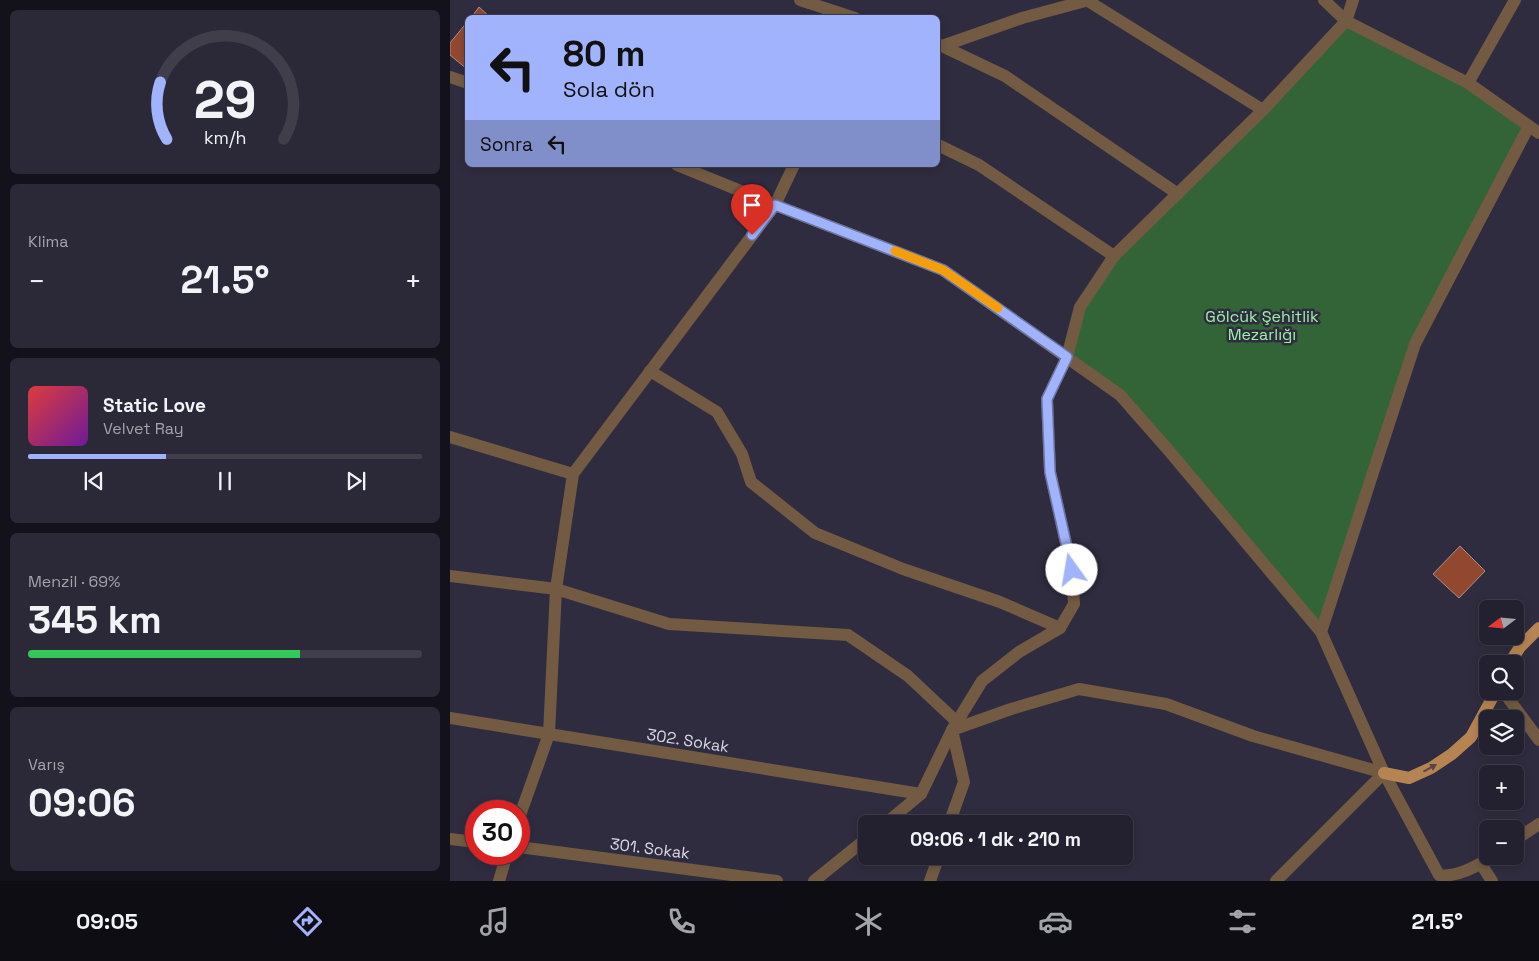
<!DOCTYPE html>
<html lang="tr">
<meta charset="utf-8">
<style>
body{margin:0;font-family:"Space Grotesk",sans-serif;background:#2b2937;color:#f1f3f6;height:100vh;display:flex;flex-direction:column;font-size:19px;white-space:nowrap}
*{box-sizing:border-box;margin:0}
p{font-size:16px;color:#a3a3aa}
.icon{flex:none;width:28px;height:28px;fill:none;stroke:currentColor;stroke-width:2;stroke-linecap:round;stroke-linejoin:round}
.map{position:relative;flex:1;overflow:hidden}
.panel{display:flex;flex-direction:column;gap:10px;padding:10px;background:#13121a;width:450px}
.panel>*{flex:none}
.banner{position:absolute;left:15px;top:15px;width:475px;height:152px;border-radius:8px;box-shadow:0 2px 8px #0003,0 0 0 1px #403e4b;background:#a1b3fd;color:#111;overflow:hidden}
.needle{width:32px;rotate:254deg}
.buttons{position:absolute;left:1029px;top:600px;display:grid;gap:10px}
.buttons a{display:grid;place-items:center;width:45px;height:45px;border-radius:8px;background:#23212f;box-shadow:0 2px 8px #0003,0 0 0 1px #403e4b;font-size:25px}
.speed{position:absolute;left:15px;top:800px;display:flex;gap:10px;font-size:25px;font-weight:700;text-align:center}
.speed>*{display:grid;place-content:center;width:65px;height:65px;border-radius:50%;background:#23212f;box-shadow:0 2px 8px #0003,0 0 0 1px #403e4b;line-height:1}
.speed .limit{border:8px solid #d22;background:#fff;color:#111}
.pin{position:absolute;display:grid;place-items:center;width:42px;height:42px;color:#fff;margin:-51px -21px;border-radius:50% 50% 50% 0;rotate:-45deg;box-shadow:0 0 5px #0007}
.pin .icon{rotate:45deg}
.me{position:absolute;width:55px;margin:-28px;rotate:347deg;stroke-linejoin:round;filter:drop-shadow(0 0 4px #0008)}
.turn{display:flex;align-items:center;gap:18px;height:105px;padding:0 15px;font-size:22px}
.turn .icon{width:65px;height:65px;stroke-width:2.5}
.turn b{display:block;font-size:35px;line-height:42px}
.then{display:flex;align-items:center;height:48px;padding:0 15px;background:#0003;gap:10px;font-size:19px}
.big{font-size:38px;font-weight:700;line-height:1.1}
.panel .tile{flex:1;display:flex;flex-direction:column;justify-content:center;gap:8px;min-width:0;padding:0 18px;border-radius:8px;background:#2b2937}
.panel .dial{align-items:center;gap:0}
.dial svg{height:130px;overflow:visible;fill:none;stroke:#403e4b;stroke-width:7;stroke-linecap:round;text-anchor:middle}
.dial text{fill:#f1f3f6;stroke:none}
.song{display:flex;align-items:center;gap:15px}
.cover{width:60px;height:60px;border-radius:8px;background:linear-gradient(135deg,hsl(0 70% 55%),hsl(280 70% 35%))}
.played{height:5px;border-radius:2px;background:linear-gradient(90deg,#a1b3fd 35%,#403e4b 35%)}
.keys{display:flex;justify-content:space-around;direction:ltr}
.heat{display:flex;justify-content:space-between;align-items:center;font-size:28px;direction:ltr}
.charge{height:8px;border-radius:4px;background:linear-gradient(90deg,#34c759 69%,#403e4b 0)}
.trip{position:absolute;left:408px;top:815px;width:275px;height:50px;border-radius:8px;background:#23212f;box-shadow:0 2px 8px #0003,0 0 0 1px #403e4b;font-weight:700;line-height:50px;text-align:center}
.menu{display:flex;height:80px;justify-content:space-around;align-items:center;background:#0e0d13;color:#a3a3aa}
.menu .icon{width:35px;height:35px}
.menu .selected{color:#a1b3fd}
.menu b{font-size:22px;color:#f1f3f6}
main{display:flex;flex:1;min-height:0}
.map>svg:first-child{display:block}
</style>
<main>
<section class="panel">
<div class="tile dial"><svg viewBox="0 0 100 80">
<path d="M14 69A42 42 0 1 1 86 69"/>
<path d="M14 69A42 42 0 0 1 10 34" stroke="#a1b3fd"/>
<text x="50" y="56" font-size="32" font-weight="700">29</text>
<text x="50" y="72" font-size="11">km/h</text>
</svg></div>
<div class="tile"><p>Klima</p>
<div class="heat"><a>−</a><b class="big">21.5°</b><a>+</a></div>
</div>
<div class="tile">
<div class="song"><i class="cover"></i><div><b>Static Love</b><p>Velvet Ray</p></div></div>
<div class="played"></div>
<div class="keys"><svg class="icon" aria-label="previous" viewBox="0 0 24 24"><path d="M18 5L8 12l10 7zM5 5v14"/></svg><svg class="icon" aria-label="pause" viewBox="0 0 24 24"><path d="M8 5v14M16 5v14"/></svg><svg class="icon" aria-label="next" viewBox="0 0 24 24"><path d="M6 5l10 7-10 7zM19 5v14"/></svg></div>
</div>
<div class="tile"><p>Menzil · 69%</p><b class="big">345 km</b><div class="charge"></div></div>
<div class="tile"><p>Varış</p><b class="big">09:06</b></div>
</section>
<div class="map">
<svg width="1089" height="881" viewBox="0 0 1089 881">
<rect width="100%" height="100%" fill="#2f2c3f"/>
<polygon fill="#326438" points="896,21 1018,83 1079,126 965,344 871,632 670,395 617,357 630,307 660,261"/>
<g fill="#91482f" stroke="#aa9087">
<polygon points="29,7 41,18 21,18"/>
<polygon points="18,21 18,70 0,55 0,43"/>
<polygon points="1010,546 1035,571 1009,598 983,574"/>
</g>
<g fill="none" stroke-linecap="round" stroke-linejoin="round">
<g stroke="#735b43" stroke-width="12">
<polyline points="350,0 405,18"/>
<polyline points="874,0 896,21 1018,83 1089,133"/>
<polyline points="638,1 813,110"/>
<polyline points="488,44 492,46 572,18 639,0"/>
<polyline points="492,46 555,76 728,194"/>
<polyline points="0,77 18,83"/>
<polyline points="1018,83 1065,0"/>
<polyline points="488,145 529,165 664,256"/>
<path d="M 227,165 L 325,205 L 493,270 L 670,395 L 720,452 L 871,632 L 934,773 L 989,875 C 1006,878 1028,866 1042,856"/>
<polyline points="200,371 267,412 292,454 301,482 365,533 453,569 550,602 610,628"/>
<polyline points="0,437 123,474 325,205 344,165"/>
<polyline points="0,576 106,589 219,624 398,635 458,676 507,722"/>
<polyline points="871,632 965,344 1079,126"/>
<polyline points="1053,691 1089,740"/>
<polyline points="0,718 471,794"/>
<polyline points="69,818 99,734 106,589 123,474"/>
<polyline points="435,824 471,794 502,730 561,709 629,689 716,704 803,736 934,773"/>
<polyline points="499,824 514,782 502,730 532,681 569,652 610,628 624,604 622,570 600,472 597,399 617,357 630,307 664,256 813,110 896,21 903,0"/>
<polyline points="0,839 26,842"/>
<polyline points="1065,840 1089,824"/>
<polyline points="69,847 327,881"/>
<polyline points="1031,864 1042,881"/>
<polyline points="49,881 57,854"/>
<polyline points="364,881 416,839"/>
<polyline points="480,881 489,856"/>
<polyline points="826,881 934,773"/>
</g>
<g stroke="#b68452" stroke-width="12">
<polyline points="1059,664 1070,647 1089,628"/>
<polyline points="934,773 959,778 981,768 1002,754 1021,737 1046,691"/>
</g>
</g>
<defs><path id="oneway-solid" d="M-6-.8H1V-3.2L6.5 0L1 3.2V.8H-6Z" transform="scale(1.25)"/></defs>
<use fill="#584645" href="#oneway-solid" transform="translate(980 768) rotate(-29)"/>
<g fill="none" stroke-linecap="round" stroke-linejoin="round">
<defs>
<polyline id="route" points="302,235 325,205 493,270 617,357 597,399 600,472 622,570"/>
</defs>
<use href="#route" stroke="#6974a4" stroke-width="12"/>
<use href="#route" stroke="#a1b3fd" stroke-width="9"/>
<polyline stroke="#f59e0b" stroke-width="9" points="445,251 493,270 548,308"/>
</g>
<g text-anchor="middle" stroke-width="5" stroke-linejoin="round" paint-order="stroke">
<g font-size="16" fill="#9cf3a4" stroke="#2f2c3f">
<text x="812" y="322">Gölcük Şehitlik<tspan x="812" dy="18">Mezarlığı</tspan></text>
</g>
<g font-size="16" fill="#dbdae7" stroke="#2f2c3f">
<text transform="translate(238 740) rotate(9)" y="6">302. Sokak</text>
<text transform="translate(200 848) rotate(7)" y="6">301. Sokak</text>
</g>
</g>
</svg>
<div class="buttons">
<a><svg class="needle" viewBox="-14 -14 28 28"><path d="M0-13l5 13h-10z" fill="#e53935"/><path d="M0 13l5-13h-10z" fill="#a3a3aa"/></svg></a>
<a><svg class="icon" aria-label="search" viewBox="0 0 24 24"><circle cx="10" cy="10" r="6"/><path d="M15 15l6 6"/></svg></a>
<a><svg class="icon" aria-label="layers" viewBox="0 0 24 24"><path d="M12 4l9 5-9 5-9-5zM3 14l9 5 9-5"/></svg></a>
<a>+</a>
<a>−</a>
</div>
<div class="speed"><div class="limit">30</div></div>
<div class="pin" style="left:302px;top:235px;background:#d93025"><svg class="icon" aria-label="arrive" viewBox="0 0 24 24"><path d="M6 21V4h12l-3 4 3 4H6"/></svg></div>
<svg class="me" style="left:622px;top:570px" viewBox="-20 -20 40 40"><circle r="19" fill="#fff"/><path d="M0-13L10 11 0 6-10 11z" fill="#a1b3fd"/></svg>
<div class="trip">09:06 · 1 dk · 210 m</div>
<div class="banner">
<div class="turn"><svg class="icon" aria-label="left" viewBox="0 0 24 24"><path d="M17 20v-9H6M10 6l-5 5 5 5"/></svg><div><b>80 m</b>Sola dön</div></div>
<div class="then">Sonra<svg class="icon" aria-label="left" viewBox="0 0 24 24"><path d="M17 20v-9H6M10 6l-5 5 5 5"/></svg></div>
</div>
</div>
</main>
<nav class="menu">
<b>09:05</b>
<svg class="icon selected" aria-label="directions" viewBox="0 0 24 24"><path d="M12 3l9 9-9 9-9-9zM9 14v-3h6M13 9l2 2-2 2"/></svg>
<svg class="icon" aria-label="music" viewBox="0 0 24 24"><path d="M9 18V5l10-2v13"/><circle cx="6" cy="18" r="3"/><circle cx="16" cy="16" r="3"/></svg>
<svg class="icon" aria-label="phone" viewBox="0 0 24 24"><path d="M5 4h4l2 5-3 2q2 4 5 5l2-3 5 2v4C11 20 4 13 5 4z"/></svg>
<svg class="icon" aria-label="climate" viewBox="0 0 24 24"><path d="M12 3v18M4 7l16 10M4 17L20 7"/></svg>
<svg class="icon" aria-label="car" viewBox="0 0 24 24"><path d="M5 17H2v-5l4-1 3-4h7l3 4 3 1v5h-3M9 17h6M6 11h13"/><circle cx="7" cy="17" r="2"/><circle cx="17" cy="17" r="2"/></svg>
<svg class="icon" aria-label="filters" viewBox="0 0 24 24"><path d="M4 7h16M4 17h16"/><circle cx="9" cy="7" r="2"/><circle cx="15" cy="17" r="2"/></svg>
<b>21.5°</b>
</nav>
